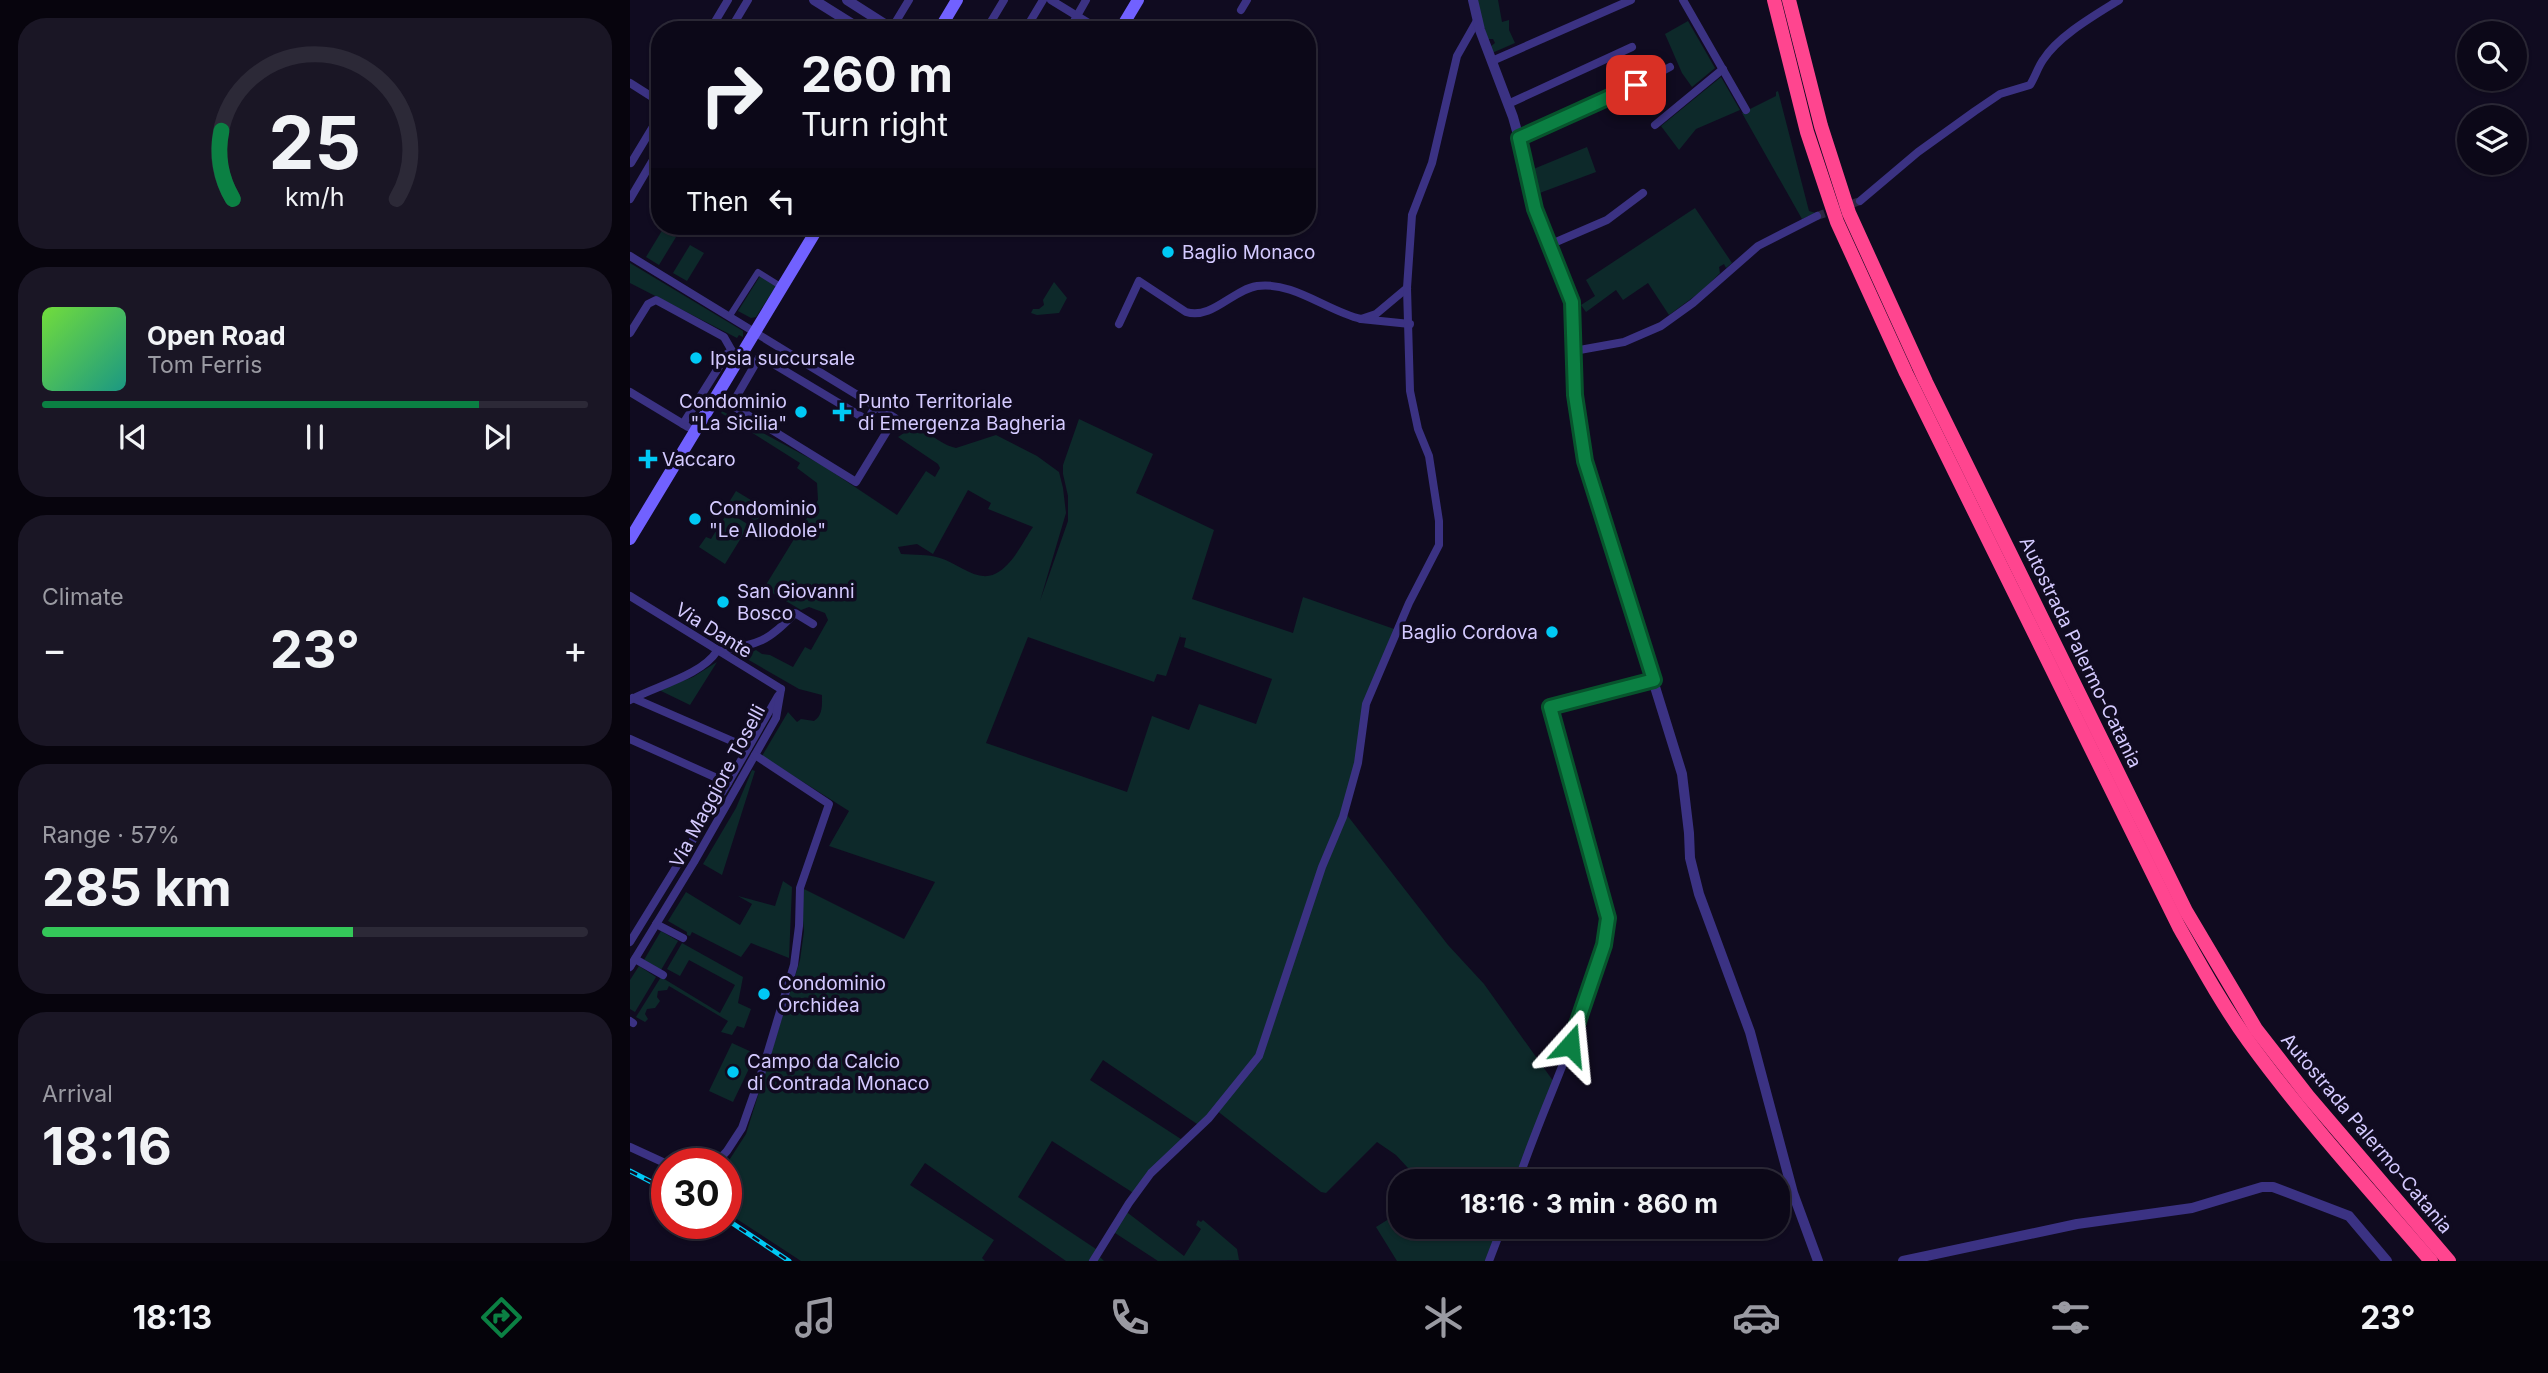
<!DOCTYPE html>
<meta charset="utf-8">
<style>
body{margin:0;font-family:Inter,sans-serif;background:#1a1625;color:#f1f3f6;height:100vh;display:flex;flex-direction:column;font-size:26px;white-space:nowrap}
*{box-sizing:border-box;margin:0}
p{font-size:23px;color:#9a9aa2}
.icon{flex:none;width:38px;height:38px;fill:none;stroke:currentColor;stroke-width:2;stroke-linecap:round;stroke-linejoin:round}
.map{position:relative;flex:1;overflow:hidden}
.side{display:flex;flex-direction:column;gap:18px;padding:18px;background:#07040d;width:630px}
.side>*{flex:none}
.top-card{position:absolute;left:21px;top:21px;width:665px;height:214px;border-radius:28px;box-shadow:0 2px 5px #0004,0 0 0 2px #2c2937;background:#0c0818;color:#f1f3f6;overflow:hidden}
.controls{position:absolute;left:1827px;top:21px;display:grid;gap:14px}
.controls a{display:grid;place-items:center;width:70px;height:70px;border-radius:50%;background:#0c0818;box-shadow:0 2px 5px #0004,0 0 0 2px #2c2937;font-size:35px}
.speed{position:absolute;left:21px;top:1148px;display:flex;gap:14px;font-size:35px;font-weight:700;text-align:center}
.speed>*{display:grid;place-content:center;width:91px;height:91px;border-radius:50%;background:#0c0818;box-shadow:0 2px 5px #0004,0 0 0 2px #2c2937;line-height:1}
.speed .limit{border:10px solid #d22;background:#fff;color:#111}
.pin{position:absolute;display:grid;place-items:center;width:60px;height:60px;color:#fff;margin:-30px;border-radius:14px;box-shadow:0 4px 10px #0006}
.me{position:absolute;width:77px;margin:-38px;rotate:18deg;stroke-linejoin:round;filter:drop-shadow(0 0 5px #0008)}
.turn{display:flex;align-items:center;gap:24px;height:147px;padding:0 35px;font-size:32px}
.turn .icon{width:91px;height:91px;stroke-width:2.5}
.turn b{display:block;font-size:49px;line-height:60px}
.then{display:flex;align-items:center;height:66px;padding:0 35px;background:#0003;gap:14px;font-size:26px}
.big{font-size:52px;font-weight:700;line-height:1.1}
.side .tile{flex:1;display:flex;flex-direction:column;justify-content:center;gap:10px;min-width:0;padding:0 24px;border-radius:28px;background:#1a1625}
.side .dial{align-items:center;gap:0}
.dial svg{height:182px;overflow:visible;fill:none;stroke:#2c2937;stroke-width:7;stroke-linecap:round;text-anchor:middle}
.dial text{fill:#f1f3f6;stroke:none}
.song{display:flex;align-items:center;gap:21px}
.cover{width:84px;height:84px;border-radius:10px;background:linear-gradient(135deg,hsl(100 70% 55%),hsl(170 70% 35%))}
.played{height:7px;border-radius:4px;background:linear-gradient(90deg,#0b8043 80%,#2c2937 80%)}
.keys{display:flex;justify-content:space-around;direction:ltr}
.heat{display:flex;justify-content:space-between;align-items:center;font-size:38px;direction:ltr}
.charge{height:10px;border-radius:5px;background:linear-gradient(90deg,#34c759 57%,#2c2937 0)}
.trip{position:absolute;left:758px;top:1169px;width:402px;height:70px;border-radius:28px;background:#0c0818;box-shadow:0 2px 5px #0004,0 0 0 2px #2c2937;font-weight:700;line-height:70px;text-align:center}
.dock{display:flex;height:112px;justify-content:space-around;align-items:center;background:#05030a;color:#9a9aa2}
.dock .icon{width:49px;height:49px}
.dock .selected{color:#0b8043}
.dock b{font-size:32px;color:#f1f3f6}
main{display:flex;flex:1;min-height:0}
.map>svg:first-child{display:block}
</style>
<main>
<section class="side">
<div class="tile dial"><svg viewBox="0 0 100 80">
<path d="M14 69A42 42 0 1 1 86 69"/>
<path d="M14 69A42 42 0 0 1 9 39" stroke="#0b8043"/>
<text x="50" y="56" font-size="32" font-weight="700">25</text>
<text x="50" y="72" font-size="11">km/h</text>
</svg></div>
<div class="tile">
<div class="song"><i class="cover"></i><div><b>Open Road</b><p>Tom Ferris</p></div></div>
<div class="played"></div>
<div class="keys"><svg class="icon" aria-label="previous" viewBox="0 0 24 24"><path d="M18 5L8 12l10 7zM5 5v14"/></svg><svg class="icon" aria-label="pause" viewBox="0 0 24 24"><path d="M8 5v14M16 5v14"/></svg><svg class="icon" aria-label="next" viewBox="0 0 24 24"><path d="M6 5l10 7-10 7zM19 5v14"/></svg></div>
</div>
<div class="tile"><p>Climate</p>
<div class="heat"><a>−</a><b class="big">23°</b><a>+</a></div>
</div>
<div class="tile"><p>Range · 57%</p><b class="big">285 km</b><div class="charge"></div></div>
<div class="tile"><p>Arrival</p><b class="big">18:16</b></div>
</section>
<div class="map">
<svg width="1918" height="1261" viewBox="0 0 1918 1261">
<rect width="100%" height="100%" fill="#100b20"/>
<g fill="#0d292a" fill-rule="evenodd">
<polygon points="847,0 868,0 872,22 879,20 879,30 885,43 862,53 860,47 865,43 863,39 857,39"/>
<polygon points="1058,21 1085,68 1062,87 1052,73 1035,34"/>
<polygon points="1091,77 1110,110 1066,129 1049,150 1031,126"/>
<polygon points="1148,91 1179,211 1186,213 1172,219 1112,113 1146,96 1146,92"/>
<polygon points="957,147 966,172 907,194 901,170"/>
<polygon points="1065,208 1102,263 1096,268 1094,264 1089,267 1090,273 1073,290 1039,315 1018,283 993,300 986,290 956,312 951,305 965,296 956,280"/>
<polygon points="33,229 46,237 29,265 16,257"/>
<polygon points="60,245 74,253 57,281 43,273"/>
<polygon points="0,263 113,331 113,337 109,335 107,338 0,283"/>
<polygon points="130,276 146,286 126,317 121,318 108,311"/>
<polygon points="424,282 437,298 429,313 407,315 401,313 403,309 409,309 414,305 413,300"/>
<path d="M 92,411 L 192,465 L 267,515 L 296,471 L 305,477 L 310,468 L 308,464 L 268,437 C 295,418 300,442 326,448 L 366,435 L 407,456 L 429,472 L 433,488 L 436,513 L 410,601 L 438,521 L 438,496 L 433,474 L 433,465 L 449,419 L 523,454 L 506,493 L 584,530 L 562,599 L 663,633 L 673,597 L 767,630 L 736,704 L 717,815 L 818,945 L 854,984 L 926,1085 L 888,1181 L 790,1181 L 766,1155 L 747,1142 L 696,1193 L 691,1192 L 586,1110 L 570,1126 L 473,1060 L 460,1080 L 554,1141 L 505,1194 L 422,1141 L 388,1197 L 469,1251 L 467,1254 L 474,1261 L 436,1261 L 295,1163 L 280,1185 L 364,1240 L 352,1258 L 355,1261 L 171,1261 L 96,1212 L 96,1165 L 116,1134 L 170,960 L 174,931 L 172,910 L 174,889 L 274,939 L 305,882 L 199,846 L 219,811 L 132,756 L 158,712 L 167,722 L 171,719 L 184,721 C 193,715 192,705 192,695 L 169,689 L 117,659 L 116,655 L 126,650 L 132,654 L 140,655 L 163,667 L 175,647 L 181,650 L 198,620 L 195,613 L 179,607 L 171,610 L 134,588 L 188,500 L 187,483 L 167,468 L 170,463 L 91,413 ZM 338,490 L 361,503 L 358,509 L 403,527 C 394,540 384,562 370,571 C 350,586 330,564 310,558 C 298,554 284,555 271,554 L 268,547 L 287,544 L 303,554 ZM 551,633 L 550,637 L 556,638 L 554,647 L 642,679 L 626,724 L 569,704 L 559,730 L 522,716 L 497,792 L 356,743 L 398,637 L 524,682 L 527,674 L 536,676 Z"/>
<polygon points="106,491 134,508 128,519 124,520 98,504"/>
<polygon points="98,512 119,525 95,564 69,547 76,537 81,539"/>
<polygon points="87,662 60,705 29,690 63,677"/>
<polygon points="122,770 125,771 92,875 73,864 106,808"/>
<polygon points="153,881 162,887 159,958 121,943 111,957 62,932 60,936 57,935 57,932 38,921 56,892 110,925 122,904 108,896 145,906"/>
<polygon points="31,931 48,941 31,970 14,960"/>
<polygon points="52,943 113,977 108,1003 121,1009 114,1028 107,1026 102,1035 91,1032 98,1021 39,986 37,990 28,991 27,997 30,1001 25,1008 17,1009 15,1014 18,1019 15,1022 6,1017 31,977 90,1013 105,985 59,960 50,976 37,969"/>
<polygon points="9,966 26,977 5,1012 0,1009 0,980"/>
<polygon points="102,1043 126,1054 103,1102 79,1091"/>
<polygon points="494,1210 554,1256 571,1229 566,1225 568,1220 571,1222 573,1220 607,1249 609,1260 528,1261 482,1231"/>
<polygon points="770,1212 770,1227 872,1227 859,1261 767,1261 746,1227"/>
</g>
<g fill="none" stroke-linecap="round" stroke-linejoin="round">
<polyline stroke="#2d2841" stroke-width="8" stroke-dasharray="8 4" stroke-linecap="butt" points="1187,216 1230,201"/>
<polyline stroke="#3b3283" stroke-width="6" points="99,317 128,272 152,287"/>
<g stroke="#3b3283" stroke-width="8">
<polyline points="421,0 470,30"/>
<polyline points="1053,0 1116,110"/>
<polyline points="611,10 617,0"/>
<polyline points="262,28 279,0"/>
<polyline points="80,30 98,0"/>
<polyline points="100,30 118,0"/>
<polyline points="356,30 374,0"/>
<polyline points="395,30 413,0"/>
<polyline points="439,30 456,0"/>
<polyline points="862,61 1001,0"/>
<polyline points="0,83 30,102"/>
<polyline points="878,104 1002,47"/>
<polyline points="1025,125 1093,69"/>
<polyline points="889,138 1006,85 1040,67"/>
<polyline points="1,163 30,115"/>
<polyline points="0,199 30,148"/>
<path d="M 1230,201 L 1288,152 L 1345,111 L 1370,94 L 1400,85 C 1405,77 1408,67 1413,60 C 1428,36 1465,15 1489,0"/>
<polyline points="919,245 977,220 1013,193"/>
<polyline points="0,256 265,418 226,482 108,409 85,398"/>
<polyline points="777,288 746,314 731,319 780,324"/>
<path d="M 489,324 L 509,281 L 556,312 C 582,320 602,290 627,286 C 663,281 697,311 731,319"/>
<polyline points="0,333 18,304 26,300 94,337 102,351 110,355"/>
<polyline points="944,351 994,342 1031,326 1063,303 1128,246 1187,216"/>
<polyline points="0,392 58,427"/>
<polyline points="101,406 130,356 237,420 246,406"/>
<polyline points="53,424 97,354 102,351"/>
<polyline points="0,596 151,689"/>
<polyline points="3,698 118,748"/>
<path d="M 0,700 C 26,686 72,675 87,651 C 127,644 136,644 165,613 L 183,624"/>
<polyline points="0,739 98,783"/>
<polyline points="26,924 53,938"/>
<polyline points="0,942 98,783 148,696"/>
<polyline points="5,959 33,975"/>
<polyline points="0,967 64,862 146,718 151,689"/>
<polyline points="0,1021 3,1023"/>
<polyline points="0,1147 37,1164"/>
<polyline points="85,1164 97,1151 112,1128 133,1068 164,965 169,926 170,888 199,804 125,755"/>
<path d="M 888,1181 C 917,1094 963,1009 978,918 L 920,707 L 1024,680"/>
<polyline points="463,1261 499,1203 521,1173 579,1118 629,1056 692,867 713,817 728,763 736,704 779,603 809,545 809,521 799,456 788,429 780,391 777,288 782,215 802,163 827,56 848,19"/>
<polyline points="859,1261 872,1227"/>
</g>
<g stroke="#3b3283" stroke-width="10">
<polyline points="184,0 232,30"/>
<polyline points="217,0 264,30"/>
<polyline points="843,0 850,30 883,117 897,167 905,209 941,302 945,395 955,461 1052,774 1059,833 1060,858 1069,894 1120,1032 1163,1193 1188,1261"/>
<polyline points="1273,1261 1447,1224 1562,1208 1632,1187 1643,1187 1719,1216 1757,1261"/>
</g>
<g stroke="#7161ff" stroke-width="12">
<polyline points="309,30 327,0"/>
<polyline points="490,30 508,0"/>
<polyline points="0,539 189,226"/>
</g>
<g stroke="#ff458f" stroke-width="14">
<path d="M 1144,0 L 1177,132 L 1207,222 L 1276,373 L 1549,927 C 1571,966 1593,1006 1619,1042 C 1675,1119 1739,1189 1801,1261"/>
<polyline points="1159,0 1191,126 1219,213 1296,382 1556,911 1626,1029 1678,1096 1819,1261"/>
</g>
<defs>
<g id="rail">
<polyline points="0,1171 37,1190"/>
<polyline points="96,1219 159,1261"/>
</g>
</defs>
<use href="#rail" stroke="#00c9f5" stroke-width="5"/>
<use href="#rail" stroke="#100b20" stroke-width="2.5" stroke-dasharray="8" stroke-linecap="butt"/>
</g>
<g fill="none" stroke-linecap="round" stroke-linejoin="round">
<defs>
<polyline id="route" points="940,1045 974,945 978,918 920,707 1024,680 955,461 945,395 942,302 905,209 889,138 1006,85"/>
</defs>
<use href="#route" stroke="#07532c" stroke-width="18"/>
<use href="#route" stroke="#0b8043" stroke-width="12"/>
</g>
<g fill="#00c9f5" stroke="#100b20" stroke-width="2.5">
<circle cx="538" cy="252" r="7"/>
<circle cx="66" cy="358" r="7"/>
<circle cx="171" cy="412" r="7"/>
<path d="M208.5 401.5h7v7h7v7h-7v7h-7v-7h-7v-7h7z"/>
<path d="M14.5 448.5h7v7h7v7h-7v7h-7v-7h-7v-7h7z"/>
<circle cx="65" cy="519" r="7"/>
<circle cx="93" cy="602" r="7"/>
<circle cx="922" cy="632" r="7"/>
<circle cx="134" cy="994" r="7"/>
<circle cx="103" cy="1072" r="7"/>
</g>
<g text-anchor="middle" stroke-width="7" stroke-linejoin="round" paint-order="stroke">
<g font-size="19" fill="#d4caff" stroke="#100b20" text-anchor="start">
<text x="552" y="259">Baglio Monaco</text>
<text x="80" y="365">Ipsia succursale</text>
<text x="157" y="408" text-anchor="end">Condominio<tspan x="157" dy="22">"La Sicilia"</tspan></text>
<text x="228" y="408">Punto Territoriale<tspan x="228" dy="22">di Emergenza Bagheria</tspan></text>
<text x="32" y="466">Vaccaro</text>
<text x="79" y="515">Condominio<tspan x="79" dy="22">"Le Allodole"</tspan></text>
<text x="107" y="598">San Giovanni<tspan x="107" dy="22">Bosco</tspan></text>
<text x="908" y="639" text-anchor="end">Baglio Cordova</text>
<text x="148" y="990">Condominio<tspan x="148" dy="22">Orchidea</tspan></text>
<text x="117" y="1068">Campo da Calcio<tspan x="117" dy="22">di Contrada Monaco</tspan></text>
</g>
<g font-size="19" fill="#d4caff" stroke="#100b20">
<text transform="translate(84 630) rotate(32)" y="7">Via Dante</text>
<text transform="translate(1451 652) rotate(64)" y="7">Autostrada Palermo-Catania</text>
<text transform="translate(87 786) rotate(-62)" y="7">Via Maggiore Toselli</text>
<text transform="translate(1737 1133) rotate(50)" y="7">Autostrada Palermo-Catania</text>
</g>
</g>
</svg>
<div class="controls">
<a><svg class="icon" aria-label="search" viewBox="0 0 24 24"><circle cx="10" cy="10" r="6"/><path d="M15 15l6 6"/></svg></a>
<a><svg class="icon" aria-label="layers" viewBox="0 0 24 24"><path d="M12 4l9 5-9 5-9-5zM3 14l9 5 9-5"/></svg></a>
</div>
<div class="speed"><div class="limit">30</div></div>
<div class="pin" style="left:1006px;top:85px;background:#d93025"><svg class="icon" aria-label="arrive" viewBox="0 0 24 24"><path d="M6 21V4h12l-3 4 3 4H6"/></svg></div>
<svg class="me" style="left:940px;top:1045px" viewBox="-20 -20 40 40"><path d="M0-17L14 15 0 8-14 15z" fill="#0b8043" stroke="#fff" stroke-width="4"/></svg>
<div class="trip">18:16 · 3 min · 860 m</div>
<div class="top-card">
<div class="turn"><svg class="icon" aria-label="right" viewBox="0 0 24 24"><path d="M7 20v-9h11M14 6l5 5-5 5"/></svg><div><b>260 m</b>Turn right</div></div>
<div class="then">Then<svg class="icon" aria-label="left" viewBox="0 0 24 24"><path d="M17 20v-9H6M10 6l-5 5 5 5"/></svg></div>
</div>
</div>
</main>
<nav class="dock">
<b>18:13</b>
<svg class="icon selected" aria-label="directions" viewBox="0 0 24 24"><path d="M12 3l9 9-9 9-9-9zM9 14v-3h6M13 9l2 2-2 2"/></svg>
<svg class="icon" aria-label="music" viewBox="0 0 24 24"><path d="M9 18V5l10-2v13"/><circle cx="6" cy="18" r="3"/><circle cx="16" cy="16" r="3"/></svg>
<svg class="icon" aria-label="phone" viewBox="0 0 24 24"><path d="M5 4h4l2 5-3 2q2 4 5 5l2-3 5 2v4C11 20 4 13 5 4z"/></svg>
<svg class="icon" aria-label="climate" viewBox="0 0 24 24"><path d="M12 3v18M4 7l16 10M4 17L20 7"/></svg>
<svg class="icon" aria-label="car" viewBox="0 0 24 24"><path d="M5 17H2v-5l4-1 3-4h7l3 4 3 1v5h-3M9 17h6M6 11h13"/><circle cx="7" cy="17" r="2"/><circle cx="17" cy="17" r="2"/></svg>
<svg class="icon" aria-label="filters" viewBox="0 0 24 24"><path d="M4 7h16M4 17h16"/><circle cx="9" cy="7" r="2"/><circle cx="15" cy="17" r="2"/></svg>
<b>23°</b>
</nav>
